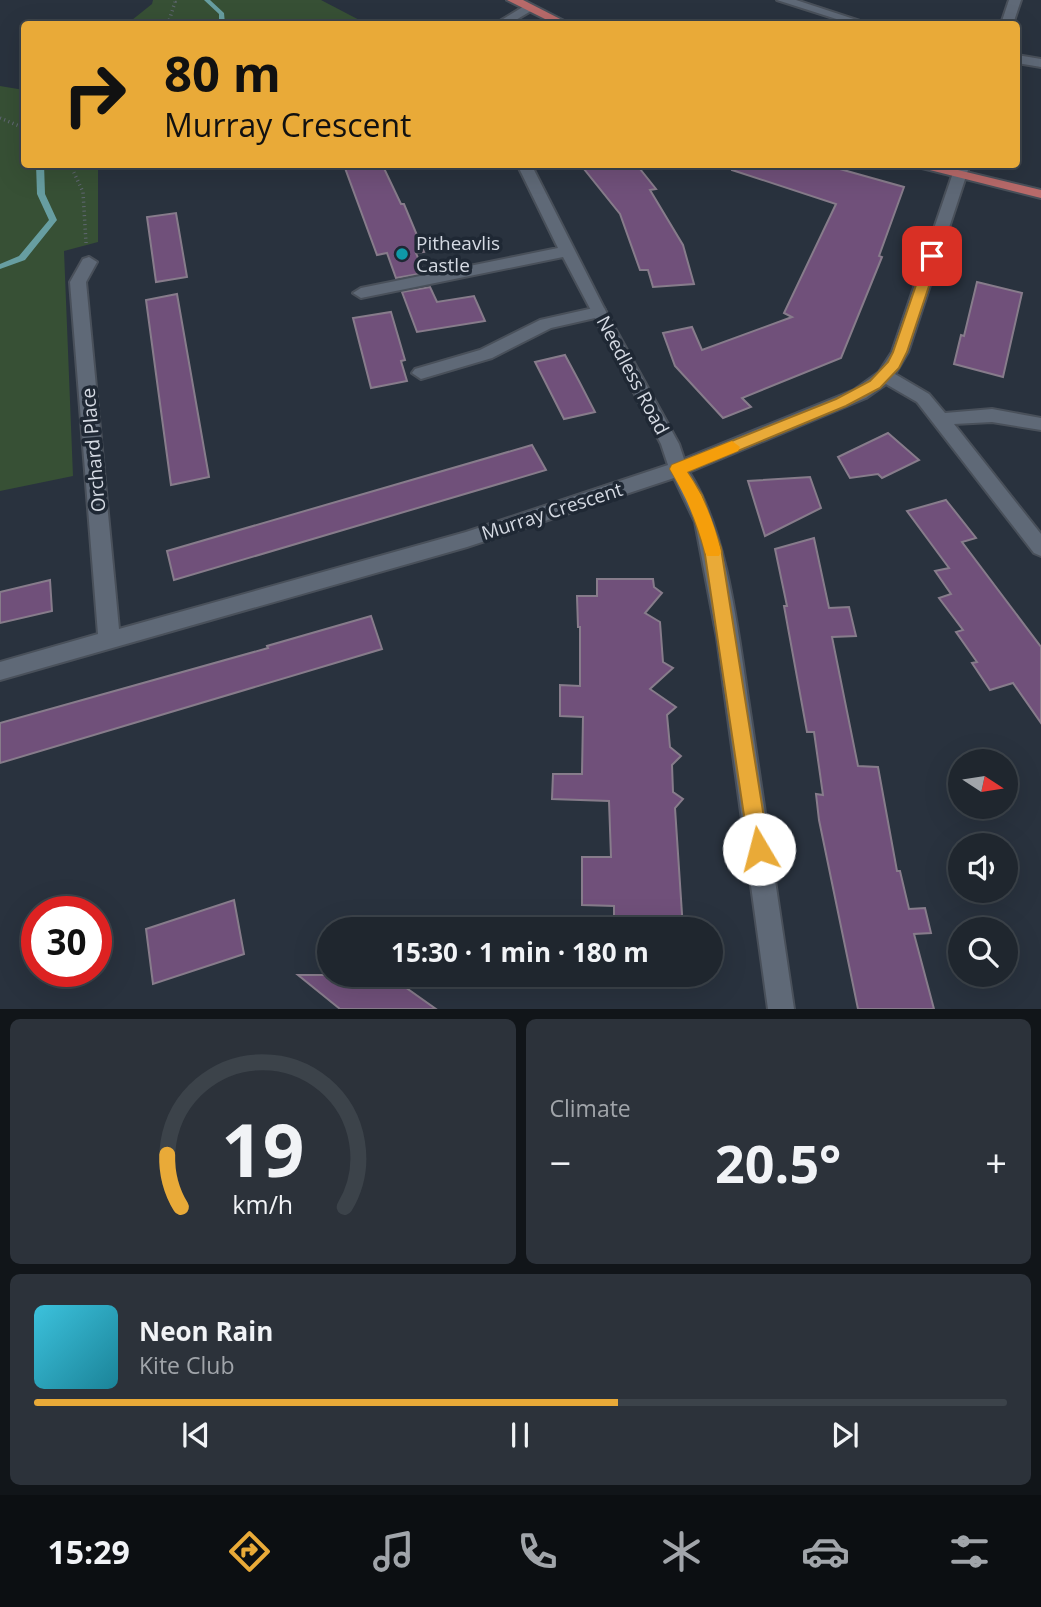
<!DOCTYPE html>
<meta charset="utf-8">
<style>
body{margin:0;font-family:"Open Sans",sans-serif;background:#2c323a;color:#f1f3f6;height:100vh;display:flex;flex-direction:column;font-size:26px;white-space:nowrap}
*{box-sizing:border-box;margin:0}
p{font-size:23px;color:#a1a5aa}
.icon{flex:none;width:38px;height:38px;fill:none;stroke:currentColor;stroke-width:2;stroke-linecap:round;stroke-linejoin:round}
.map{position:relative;height:1009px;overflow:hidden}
.panel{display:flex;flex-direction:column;gap:10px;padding:10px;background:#111519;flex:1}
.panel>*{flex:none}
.guide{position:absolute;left:21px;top:21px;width:999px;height:147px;border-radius:7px;box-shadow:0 7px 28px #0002,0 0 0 2px #3c434a;background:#e9aa38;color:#111;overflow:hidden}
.needle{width:46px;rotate:102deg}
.tools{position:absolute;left:948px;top:749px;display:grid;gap:14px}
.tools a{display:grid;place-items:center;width:70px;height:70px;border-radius:50%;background:#1f262e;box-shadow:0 7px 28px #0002,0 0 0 2px #3c434a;font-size:35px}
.speed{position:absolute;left:21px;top:896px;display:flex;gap:14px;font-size:35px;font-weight:700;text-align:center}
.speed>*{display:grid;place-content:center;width:91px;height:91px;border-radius:50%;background:#1f262e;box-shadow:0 7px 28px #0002,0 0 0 2px #3c434a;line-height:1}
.speed .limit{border:10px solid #d22;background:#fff;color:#111}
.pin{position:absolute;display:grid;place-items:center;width:60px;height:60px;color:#fff;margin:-30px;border-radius:14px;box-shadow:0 4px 10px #0006}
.me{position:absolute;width:77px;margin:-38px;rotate:352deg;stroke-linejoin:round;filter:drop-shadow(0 0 5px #0008)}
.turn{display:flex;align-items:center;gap:24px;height:147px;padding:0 28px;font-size:32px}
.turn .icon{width:91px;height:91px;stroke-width:2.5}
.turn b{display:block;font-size:49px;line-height:60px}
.big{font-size:52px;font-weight:700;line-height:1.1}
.panel .widget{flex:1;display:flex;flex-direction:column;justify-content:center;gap:10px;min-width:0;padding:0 24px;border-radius:10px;background:#2c323a}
.panel .dial{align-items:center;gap:0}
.dial svg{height:182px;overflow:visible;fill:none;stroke:#3c434a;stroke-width:7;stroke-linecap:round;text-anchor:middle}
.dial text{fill:#f1f3f6;stroke:none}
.song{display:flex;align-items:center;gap:21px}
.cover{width:84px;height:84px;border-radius:10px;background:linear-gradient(135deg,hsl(190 70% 55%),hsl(190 70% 35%))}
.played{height:7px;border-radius:4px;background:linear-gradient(90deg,#e9aa38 60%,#3c434a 60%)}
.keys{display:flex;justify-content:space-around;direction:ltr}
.heat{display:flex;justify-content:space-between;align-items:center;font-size:38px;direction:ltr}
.panel .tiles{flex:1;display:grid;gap:10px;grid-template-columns:1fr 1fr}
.widget:last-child{grid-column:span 2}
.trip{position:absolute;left:317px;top:917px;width:406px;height:70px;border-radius:35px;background:#1f262e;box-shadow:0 7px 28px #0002,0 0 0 2px #3c434a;font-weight:700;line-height:70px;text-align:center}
.menu{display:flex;height:112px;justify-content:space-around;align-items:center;background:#0c0f12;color:#a1a5aa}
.menu .icon{width:49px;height:49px}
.menu .active{color:#e9aa38}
.menu b{font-size:32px;color:#f1f3f6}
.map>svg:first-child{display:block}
</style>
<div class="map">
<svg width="1041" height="1009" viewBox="0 0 1041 1009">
<rect width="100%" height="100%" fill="#29323e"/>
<g fill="#375035">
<polygon points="153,0 321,0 367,24 127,24 152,4"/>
<polygon points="0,86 24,90 24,164 98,165 98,242 64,251 73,476 0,491"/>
</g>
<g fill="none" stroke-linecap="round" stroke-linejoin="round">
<g fill="#679ea1" fill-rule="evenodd">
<polygon points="204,0 210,0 224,13 225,24 219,24 219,14"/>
<polygon points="36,164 44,164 45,194 57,220 25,260 0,269 0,264 19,256 49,220 37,194"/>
</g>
</g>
<g fill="#70507a" stroke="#877c8b" stroke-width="2">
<polygon points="371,164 382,164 401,204 404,204 424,252 416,253 424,273 396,278 387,253 377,255 345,168"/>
<polygon points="580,164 636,164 656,189 650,190 683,245 694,284 653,287 648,270 640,270 620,214"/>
<polygon points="733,164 822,164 904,187 879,256 882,257 841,358 742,398 751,407 723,418 675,366 663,333 692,327 702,350 792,317 784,313 836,204 732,170"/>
<polygon points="176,213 187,277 156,282 147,217"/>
<polygon points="977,282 1022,293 1003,377 954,364 961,335 964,336"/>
<polygon points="430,287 437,302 474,296 485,321 417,332 402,292"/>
<polygon points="177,294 209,477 171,485 146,300"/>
<polygon points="391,312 405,360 401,361 407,381 371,388 353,318"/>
<polygon points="565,355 580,383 595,412 564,419 535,362"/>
<polygon points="888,433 919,460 882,478 878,474 850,478 838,457"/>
<polygon points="532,445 546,470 174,580 167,551"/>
<polygon points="810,477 821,508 765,536 748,481"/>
<polygon points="946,500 976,538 962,542 1041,647 1041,723 1013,683 990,690 972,663 977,662 956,632 963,630 939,598 951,594 935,571 949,568 907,511"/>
<polygon points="814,538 829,608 849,607 856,636 832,637 858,766 878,767 897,871 900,871 909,909 925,908 931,933 914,934 934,1009 858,1009 819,820 816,794 823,795 814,732 807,732 784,606 787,606 775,549"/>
<polygon points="597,579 653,579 654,587 662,593 645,613 660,622 663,662 673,668 650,689 676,707 667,715 670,747 681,756 672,765 673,792 683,799 675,808 683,929 614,927 614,906 582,905 582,857 611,857 609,801 552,799 553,774 582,774 583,717 560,716 560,685 580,686 580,627 578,627 577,596 597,596"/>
<polygon points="50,580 52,611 0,623 0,592"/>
<polygon points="371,616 382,649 0,763 0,723 268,648 267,646"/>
<polygon points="234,900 244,954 153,984 146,929"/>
<polygon points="298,975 388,975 436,1009 340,1009"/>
</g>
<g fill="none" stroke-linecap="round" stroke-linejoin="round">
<defs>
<polygon id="service" points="598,307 604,308 606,312 604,316 551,328 492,358 421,379 412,373 415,369 480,350 540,320"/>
<g id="minor">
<polygon points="777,0 796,0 869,24 852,24"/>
<polygon points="1009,0 1021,0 1013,24 1001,24"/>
<polygon points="526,5 536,8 509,24 495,24"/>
<polygon points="1017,55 1041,59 1041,67 1017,63"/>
<path d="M 517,164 L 531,164 L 606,312 L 679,444 L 684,459 L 854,390 L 879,372 L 892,352 L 956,164 L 970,164 L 908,352 L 895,374 L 929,394 L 945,413 L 992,409 L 1041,418 L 1041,430 L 992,422 L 954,424 L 1041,534 L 1041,556 L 1034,553 L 917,402 L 886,384 L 866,398 L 689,472 C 730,536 739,643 751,718 C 765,815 780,912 794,1009 L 768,1009 L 717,638 L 695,522 L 674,478 L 467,547 L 0,680 L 0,662 L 98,634 L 70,282 L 83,259 L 89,257 L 97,262 L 86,282 L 119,629 L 466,532 L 668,465 L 661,444 L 563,257 L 361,298 L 353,293 L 361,288 L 558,248 Z"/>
</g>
<g id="primary">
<polygon points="507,0 523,0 570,24 555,24"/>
<polygon points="906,164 933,164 1041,190 1041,198"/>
</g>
</defs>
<use href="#service" stroke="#49505a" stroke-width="4"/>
<use href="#minor" stroke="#49505a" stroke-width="4"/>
<use href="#primary" stroke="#49505a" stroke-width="4"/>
<g stroke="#606772" stroke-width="3.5" stroke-dasharray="1 3.5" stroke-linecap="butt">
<polyline points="168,24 175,2 173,0"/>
<polyline points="0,118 24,128"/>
<polyline points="70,164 83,192 86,243"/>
</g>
<use href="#service" fill="#5f6977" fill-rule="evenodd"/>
<use href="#minor" fill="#5f6977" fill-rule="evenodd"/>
<use href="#primary" fill="#b86a6a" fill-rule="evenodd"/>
</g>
<polygon fill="#e9aa38" stroke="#976e24" stroke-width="2" points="932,252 939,256 907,352 899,368 880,388 846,406 687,472 702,495 721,548 769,849 766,856 759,859 752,856 749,849 704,548 687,497 670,469 672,465 836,399 870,381 888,362 893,352 926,256"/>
<path fill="#f59e0b" d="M 732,441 L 740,447 L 738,451 L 687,472 C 704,497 714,522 721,552 L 719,556 L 707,556 L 705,552 C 697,521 686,497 670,469 L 672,465 Z"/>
<circle fill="#0f9aa8" stroke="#1f2834" stroke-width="2.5" cx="402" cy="254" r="7"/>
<g text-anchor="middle" stroke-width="7" stroke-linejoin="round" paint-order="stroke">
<g font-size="19" fill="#d5dae3" stroke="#1f2834" text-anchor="start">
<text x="416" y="250">Pitheavlis<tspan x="416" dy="22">Castle</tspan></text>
</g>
<g font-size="19" fill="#d5dae3" stroke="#1f2834">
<text transform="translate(633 375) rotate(62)" y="7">Needless Road</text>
<text transform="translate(93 450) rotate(-95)" y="7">Orchard Place</text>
<text transform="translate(552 511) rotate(-18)" y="7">Murray Crescent</text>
</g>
</g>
</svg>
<div class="tools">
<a><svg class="needle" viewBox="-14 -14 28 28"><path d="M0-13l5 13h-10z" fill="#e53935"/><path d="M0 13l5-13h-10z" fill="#a1a5aa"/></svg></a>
<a><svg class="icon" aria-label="sound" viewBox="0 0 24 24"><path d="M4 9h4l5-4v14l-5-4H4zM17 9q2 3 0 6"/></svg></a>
<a><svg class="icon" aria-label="search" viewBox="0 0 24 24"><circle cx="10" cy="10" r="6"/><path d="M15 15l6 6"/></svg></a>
</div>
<div class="speed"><div class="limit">30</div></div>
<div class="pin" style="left:932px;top:256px;background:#d93025"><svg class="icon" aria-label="arrive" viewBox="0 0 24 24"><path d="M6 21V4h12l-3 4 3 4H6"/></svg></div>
<svg class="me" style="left:759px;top:849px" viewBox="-20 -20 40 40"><circle r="19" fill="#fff"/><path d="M0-13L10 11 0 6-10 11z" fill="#e9aa38"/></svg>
<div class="trip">15:30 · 1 min · 180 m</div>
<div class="guide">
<div class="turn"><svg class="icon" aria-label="right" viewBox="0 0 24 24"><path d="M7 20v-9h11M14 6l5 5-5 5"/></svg><div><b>80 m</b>Murray Crescent</div></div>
</div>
</div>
<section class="panel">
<div class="tiles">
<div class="widget dial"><svg viewBox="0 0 100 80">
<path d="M14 69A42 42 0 1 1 86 69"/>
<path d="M14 69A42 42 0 0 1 8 46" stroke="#e9aa38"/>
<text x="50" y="56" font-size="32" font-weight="700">19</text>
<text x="50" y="72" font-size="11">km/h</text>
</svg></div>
<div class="widget"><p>Climate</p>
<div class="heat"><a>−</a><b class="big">20.5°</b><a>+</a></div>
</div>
<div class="widget">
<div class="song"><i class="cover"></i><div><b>Neon Rain</b><p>Kite Club</p></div></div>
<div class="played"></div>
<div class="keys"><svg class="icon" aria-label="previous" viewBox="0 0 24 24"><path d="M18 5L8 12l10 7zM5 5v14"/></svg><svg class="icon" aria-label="pause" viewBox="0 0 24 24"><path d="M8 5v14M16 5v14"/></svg><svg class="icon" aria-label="next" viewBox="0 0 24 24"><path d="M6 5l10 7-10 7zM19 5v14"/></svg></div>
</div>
</div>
</section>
<nav class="menu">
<b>15:29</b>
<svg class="icon active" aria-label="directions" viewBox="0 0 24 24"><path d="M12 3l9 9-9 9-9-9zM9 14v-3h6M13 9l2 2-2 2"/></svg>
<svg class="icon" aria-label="music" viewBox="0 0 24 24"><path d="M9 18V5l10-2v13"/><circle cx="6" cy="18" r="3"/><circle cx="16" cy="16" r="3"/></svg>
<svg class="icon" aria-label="phone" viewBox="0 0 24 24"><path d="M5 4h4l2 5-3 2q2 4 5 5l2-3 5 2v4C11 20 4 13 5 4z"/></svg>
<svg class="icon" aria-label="climate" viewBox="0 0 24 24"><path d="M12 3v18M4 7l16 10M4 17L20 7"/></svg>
<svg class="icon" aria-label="car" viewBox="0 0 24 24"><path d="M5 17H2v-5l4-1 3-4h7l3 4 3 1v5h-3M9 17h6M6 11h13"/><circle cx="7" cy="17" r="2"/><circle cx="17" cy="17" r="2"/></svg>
<svg class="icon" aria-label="filters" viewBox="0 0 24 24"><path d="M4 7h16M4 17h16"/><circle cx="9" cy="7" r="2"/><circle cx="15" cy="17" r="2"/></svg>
</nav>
